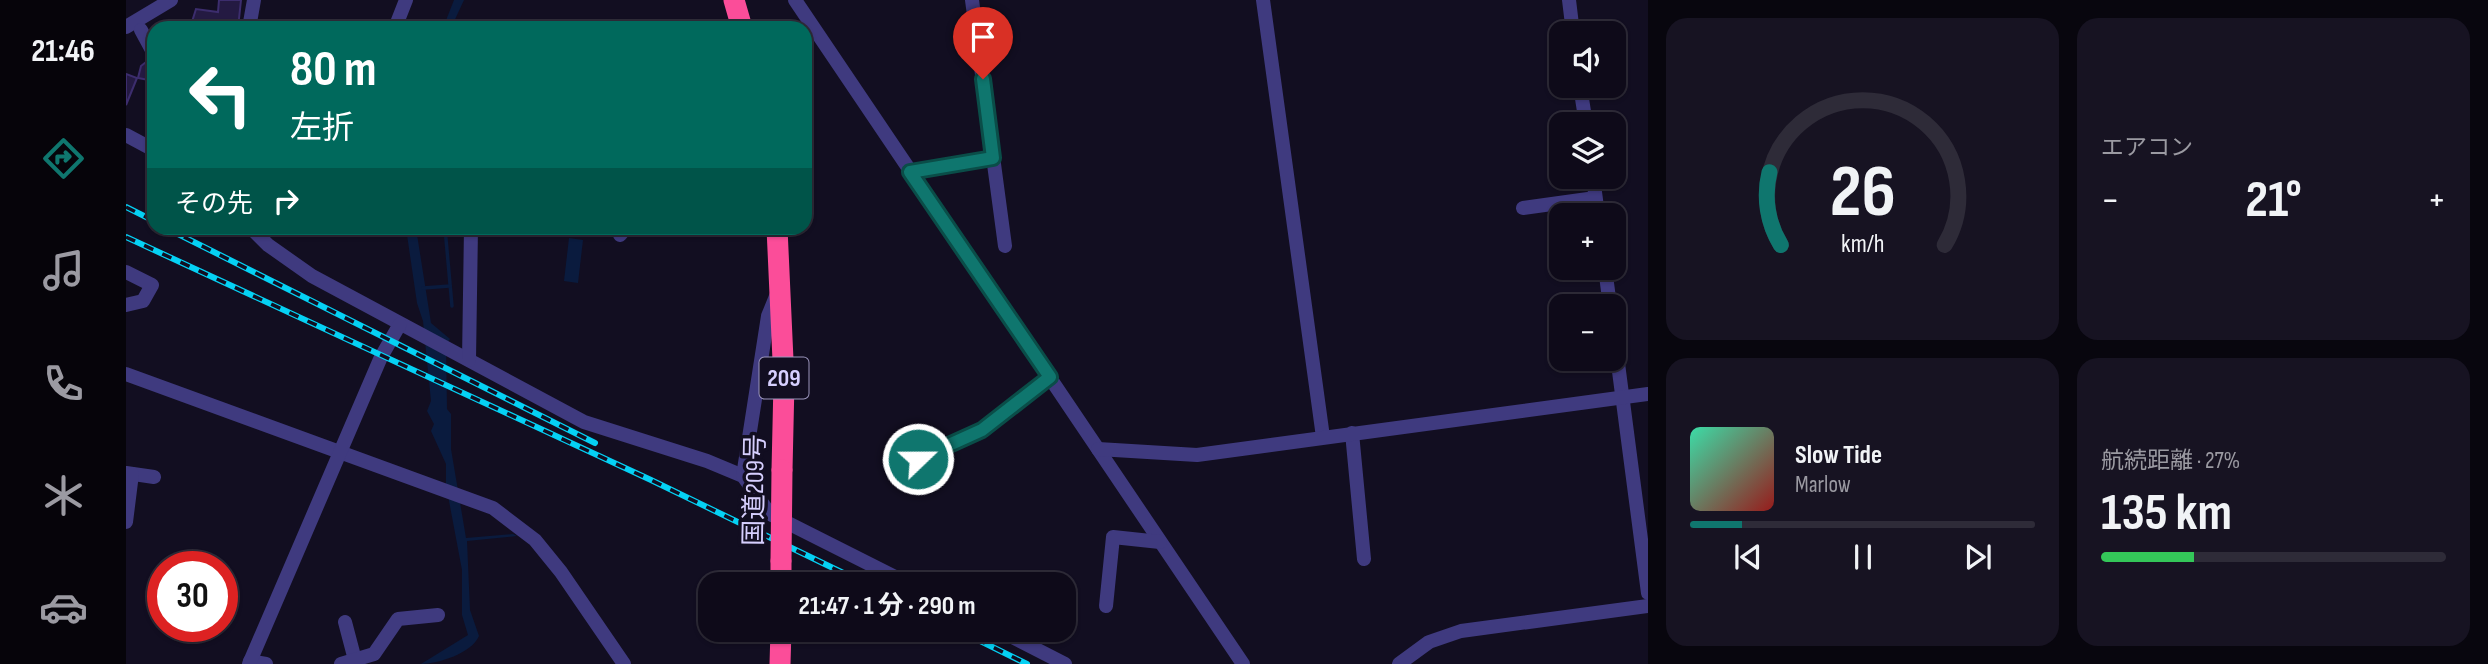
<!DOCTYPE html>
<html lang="ja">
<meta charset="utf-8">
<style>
body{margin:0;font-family:"Sofia Sans Condensed","Noto Sans JP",sans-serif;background:#171322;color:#f1f3f6;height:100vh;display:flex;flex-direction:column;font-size:26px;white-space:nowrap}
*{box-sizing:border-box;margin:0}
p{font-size:23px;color:#9b9aa2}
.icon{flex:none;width:38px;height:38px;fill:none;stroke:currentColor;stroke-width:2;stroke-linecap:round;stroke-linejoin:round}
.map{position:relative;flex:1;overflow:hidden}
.sheet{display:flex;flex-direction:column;gap:18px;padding:18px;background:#08060e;width:840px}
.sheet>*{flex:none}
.guide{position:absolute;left:21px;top:21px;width:665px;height:214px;border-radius:21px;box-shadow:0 2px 5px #0004,0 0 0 2px #2e2b38;background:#00695c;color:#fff;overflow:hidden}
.tools{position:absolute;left:1423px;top:21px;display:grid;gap:14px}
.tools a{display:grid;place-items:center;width:77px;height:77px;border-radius:14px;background:#0e0a19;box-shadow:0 2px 5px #0004,0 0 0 2px #2e2b38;font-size:35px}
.speed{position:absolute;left:21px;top:551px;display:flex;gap:14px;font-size:35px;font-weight:700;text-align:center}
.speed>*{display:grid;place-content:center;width:91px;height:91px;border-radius:50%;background:#0e0a19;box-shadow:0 2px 5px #0004,0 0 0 2px #2e2b38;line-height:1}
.speed .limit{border:10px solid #d22;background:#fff;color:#111}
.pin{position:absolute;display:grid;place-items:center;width:60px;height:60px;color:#fff;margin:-72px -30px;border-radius:50% 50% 50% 0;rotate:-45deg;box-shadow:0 0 7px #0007}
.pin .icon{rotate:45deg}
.me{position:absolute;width:77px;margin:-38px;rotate:68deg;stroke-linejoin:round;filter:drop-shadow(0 0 5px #0008)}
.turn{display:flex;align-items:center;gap:24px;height:147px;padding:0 28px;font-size:32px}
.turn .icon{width:91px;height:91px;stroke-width:2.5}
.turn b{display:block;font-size:49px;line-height:60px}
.then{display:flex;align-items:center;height:66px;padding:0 28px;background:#0003;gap:14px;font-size:26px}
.big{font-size:52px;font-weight:700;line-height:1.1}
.sheet .card{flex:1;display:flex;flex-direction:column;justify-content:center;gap:10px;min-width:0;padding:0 24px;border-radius:21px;background:#171322}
.sheet .dial{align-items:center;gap:0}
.dial svg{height:182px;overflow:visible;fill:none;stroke:#2e2b38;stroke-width:7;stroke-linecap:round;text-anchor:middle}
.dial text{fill:#f1f3f6;stroke:none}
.song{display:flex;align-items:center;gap:21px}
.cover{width:84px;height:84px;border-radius:10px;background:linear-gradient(135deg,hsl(160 70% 55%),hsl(0 70% 35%))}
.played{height:7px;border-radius:4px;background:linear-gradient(90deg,#0f766e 15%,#2e2b38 15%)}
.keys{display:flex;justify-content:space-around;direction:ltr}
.heat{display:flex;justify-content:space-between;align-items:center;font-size:38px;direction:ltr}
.charge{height:10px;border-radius:5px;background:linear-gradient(90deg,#34c759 27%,#2e2b38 0)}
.sheet .tiles{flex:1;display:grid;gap:18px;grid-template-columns:repeat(2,1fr)}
.trip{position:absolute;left:572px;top:572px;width:378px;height:70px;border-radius:21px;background:#0e0a19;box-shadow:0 2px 5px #0004,0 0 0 2px #2e2b38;font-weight:700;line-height:70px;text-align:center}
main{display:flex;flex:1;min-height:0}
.dock{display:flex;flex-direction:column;width:126px;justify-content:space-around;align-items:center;background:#06040a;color:#9b9aa2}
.dock .icon{width:49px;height:49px}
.dock .active{color:#0f766e}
.dock b{font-size:32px;color:#f1f3f6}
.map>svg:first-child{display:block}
</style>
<main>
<nav class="dock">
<b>21:46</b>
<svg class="icon active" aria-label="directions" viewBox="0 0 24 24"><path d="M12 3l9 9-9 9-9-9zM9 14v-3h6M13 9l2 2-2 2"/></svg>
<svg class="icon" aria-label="music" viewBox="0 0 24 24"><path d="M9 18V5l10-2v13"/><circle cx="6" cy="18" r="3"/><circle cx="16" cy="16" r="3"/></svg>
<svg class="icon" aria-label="phone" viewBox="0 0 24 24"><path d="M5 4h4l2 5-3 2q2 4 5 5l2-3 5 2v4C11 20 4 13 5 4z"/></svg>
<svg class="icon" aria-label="climate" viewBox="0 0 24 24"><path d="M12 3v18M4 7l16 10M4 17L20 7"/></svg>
<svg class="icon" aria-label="car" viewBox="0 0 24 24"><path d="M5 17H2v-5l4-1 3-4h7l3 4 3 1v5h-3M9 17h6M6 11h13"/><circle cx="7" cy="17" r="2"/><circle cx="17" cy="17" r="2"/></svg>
</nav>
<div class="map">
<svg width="1522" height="664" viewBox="0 0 1522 664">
<rect width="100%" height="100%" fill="#120e21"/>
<g fill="#0a1b3e">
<polygon points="328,0 338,0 325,28 317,28"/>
<path d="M 280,228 L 290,228 L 305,323 L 324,339 L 320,344 L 321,409 L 325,414 L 325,449 L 340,538 L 387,534 L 391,536 L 341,541 L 344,610 L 353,636 C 346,653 312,664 295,664 L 342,635 L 336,615 L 336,570 L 320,485 L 320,464 L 305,431 L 308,424 L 301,411 L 305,401 L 297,321 L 291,303 Z"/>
<polygon points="443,238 457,240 452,283 438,281"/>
</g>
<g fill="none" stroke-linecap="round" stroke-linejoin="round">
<g stroke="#0a1b3e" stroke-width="3.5">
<polyline points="290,228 295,228"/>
<polyline points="319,228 326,306"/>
<polyline points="297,288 324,286"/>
</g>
</g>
<g fill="#241a42" stroke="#3c2d6d" stroke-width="2">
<polygon points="93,0 115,0 112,28 64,28 70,9 92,12"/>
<polygon points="20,62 28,64 28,81 12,78 15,66"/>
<polygon points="0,74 11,78 0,105"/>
</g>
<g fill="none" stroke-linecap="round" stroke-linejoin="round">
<g stroke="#3f3a7f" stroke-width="14">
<polyline points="669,0 1117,664"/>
<polyline points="846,0 879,246"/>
<polyline points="1137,0 1197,437"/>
<polyline points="1443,0 1447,33"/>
<polyline points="0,27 45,0"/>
<polyline points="123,28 128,0"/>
<polyline points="269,28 280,0"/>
<polyline points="15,30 28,54"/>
<polyline points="1454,86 1460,124"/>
<polyline points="0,135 28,150"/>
<polyline points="784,172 867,158"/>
<polyline points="1467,177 1472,215"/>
<polyline points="1397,208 1469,198"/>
<polyline points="125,228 142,245 186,276 458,422 581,461 617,476 644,514 783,584"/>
<polyline points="494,235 500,228"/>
<polyline points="1479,268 1484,306"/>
<polyline points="0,272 26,285 17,301 0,305"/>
<polyline points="1488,333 1522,593"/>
<polyline points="343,360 345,228"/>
<polyline points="0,374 367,508 409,540 435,572 498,664"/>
<polyline points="1226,433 1238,559"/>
<polyline points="972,449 1071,455 1522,394"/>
<polyline points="792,459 856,430 924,377"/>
<polyline points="0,473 28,477"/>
<polyline points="617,476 642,316 651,294"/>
<polyline points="0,522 6,474"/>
<polyline points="980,606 987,537 1034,542"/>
<polyline points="219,622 229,660"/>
<polyline points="873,630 939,664"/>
<polyline points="124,661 140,664"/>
<polyline points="123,664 255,357 274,324"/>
<polyline points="215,664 248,654 272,619 312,615"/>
<polyline points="1273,664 1303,642 1335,631 1522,606"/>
</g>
<g stroke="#fb4d99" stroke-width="21">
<polyline points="608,0 616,28"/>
<polyline points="651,228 658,382 656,470"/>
<polyline points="655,584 655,561"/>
<polyline points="654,664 655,630"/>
</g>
<defs>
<g id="rail">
<polyline points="0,207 28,221"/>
<polyline points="40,228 469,443"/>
<polyline points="0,237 525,480 740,584"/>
<polyline points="732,573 756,584"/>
<polyline points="832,630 901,664"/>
</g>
</defs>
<use href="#rail" stroke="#05d1f4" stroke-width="6"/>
<use href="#rail" stroke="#120e21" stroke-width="3.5" stroke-dasharray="10" stroke-linecap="butt"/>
<polyline stroke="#fb4d99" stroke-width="21" points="655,561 656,470"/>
</g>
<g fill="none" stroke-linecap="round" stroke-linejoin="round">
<defs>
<polyline id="route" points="792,459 856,430 924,377 784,172 867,158 857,79"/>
</defs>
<use href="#route" stroke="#0a4d48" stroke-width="18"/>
<use href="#route" stroke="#0f766e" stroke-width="12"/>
</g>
<g text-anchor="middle" stroke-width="7" stroke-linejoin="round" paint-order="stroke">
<rect fill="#120e21" stroke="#9b95bc" stroke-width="2" x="633.5" y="357.5" width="49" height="41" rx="5"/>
<g font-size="24" font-weight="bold" fill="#d6cffe">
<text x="658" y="386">209</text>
</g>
<g font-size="26" fill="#d6cffe" stroke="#120e21">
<text transform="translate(628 490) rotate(-89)" y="9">国道209号</text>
</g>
</g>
</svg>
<div class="tools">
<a><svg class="icon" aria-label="sound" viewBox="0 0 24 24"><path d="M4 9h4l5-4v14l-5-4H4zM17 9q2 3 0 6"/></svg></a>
<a><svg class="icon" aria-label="layers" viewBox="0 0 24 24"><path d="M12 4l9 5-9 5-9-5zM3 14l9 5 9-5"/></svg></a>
<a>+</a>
<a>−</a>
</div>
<div class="speed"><div class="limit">30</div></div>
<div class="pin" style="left:857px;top:79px;background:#d93025"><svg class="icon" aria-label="arrive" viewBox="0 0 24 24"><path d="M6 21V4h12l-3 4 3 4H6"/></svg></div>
<svg class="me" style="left:792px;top:459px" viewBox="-20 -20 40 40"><circle r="17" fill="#0f766e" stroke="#fff" stroke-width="3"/><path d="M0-11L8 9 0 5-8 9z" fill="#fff"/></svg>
<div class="trip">21:47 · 1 分 · 290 m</div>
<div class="guide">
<div class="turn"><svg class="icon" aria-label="left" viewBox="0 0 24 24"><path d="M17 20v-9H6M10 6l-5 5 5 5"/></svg><div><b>80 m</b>左折</div></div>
<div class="then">その先<svg class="icon" aria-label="right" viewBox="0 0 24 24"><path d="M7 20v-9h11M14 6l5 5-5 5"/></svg></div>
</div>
</div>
<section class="sheet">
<div class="tiles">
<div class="card dial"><svg viewBox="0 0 100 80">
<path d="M14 69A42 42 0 1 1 86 69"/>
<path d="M14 69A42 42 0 0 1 9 37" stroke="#0f766e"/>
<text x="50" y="56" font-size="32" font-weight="700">26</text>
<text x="50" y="72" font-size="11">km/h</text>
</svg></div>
<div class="card"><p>エアコン</p>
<div class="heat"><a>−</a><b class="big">21°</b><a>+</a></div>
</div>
<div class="card">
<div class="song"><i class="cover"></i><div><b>Slow Tide</b><p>Marlow</p></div></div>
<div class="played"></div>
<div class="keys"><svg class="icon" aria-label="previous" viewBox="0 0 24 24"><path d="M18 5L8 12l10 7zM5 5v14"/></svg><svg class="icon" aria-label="pause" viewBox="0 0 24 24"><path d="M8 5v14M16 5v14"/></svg><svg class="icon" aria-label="next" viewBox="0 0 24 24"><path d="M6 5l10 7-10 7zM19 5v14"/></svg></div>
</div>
<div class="card"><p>航続距離 · 27%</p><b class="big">135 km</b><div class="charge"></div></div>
</div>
</section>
</main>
